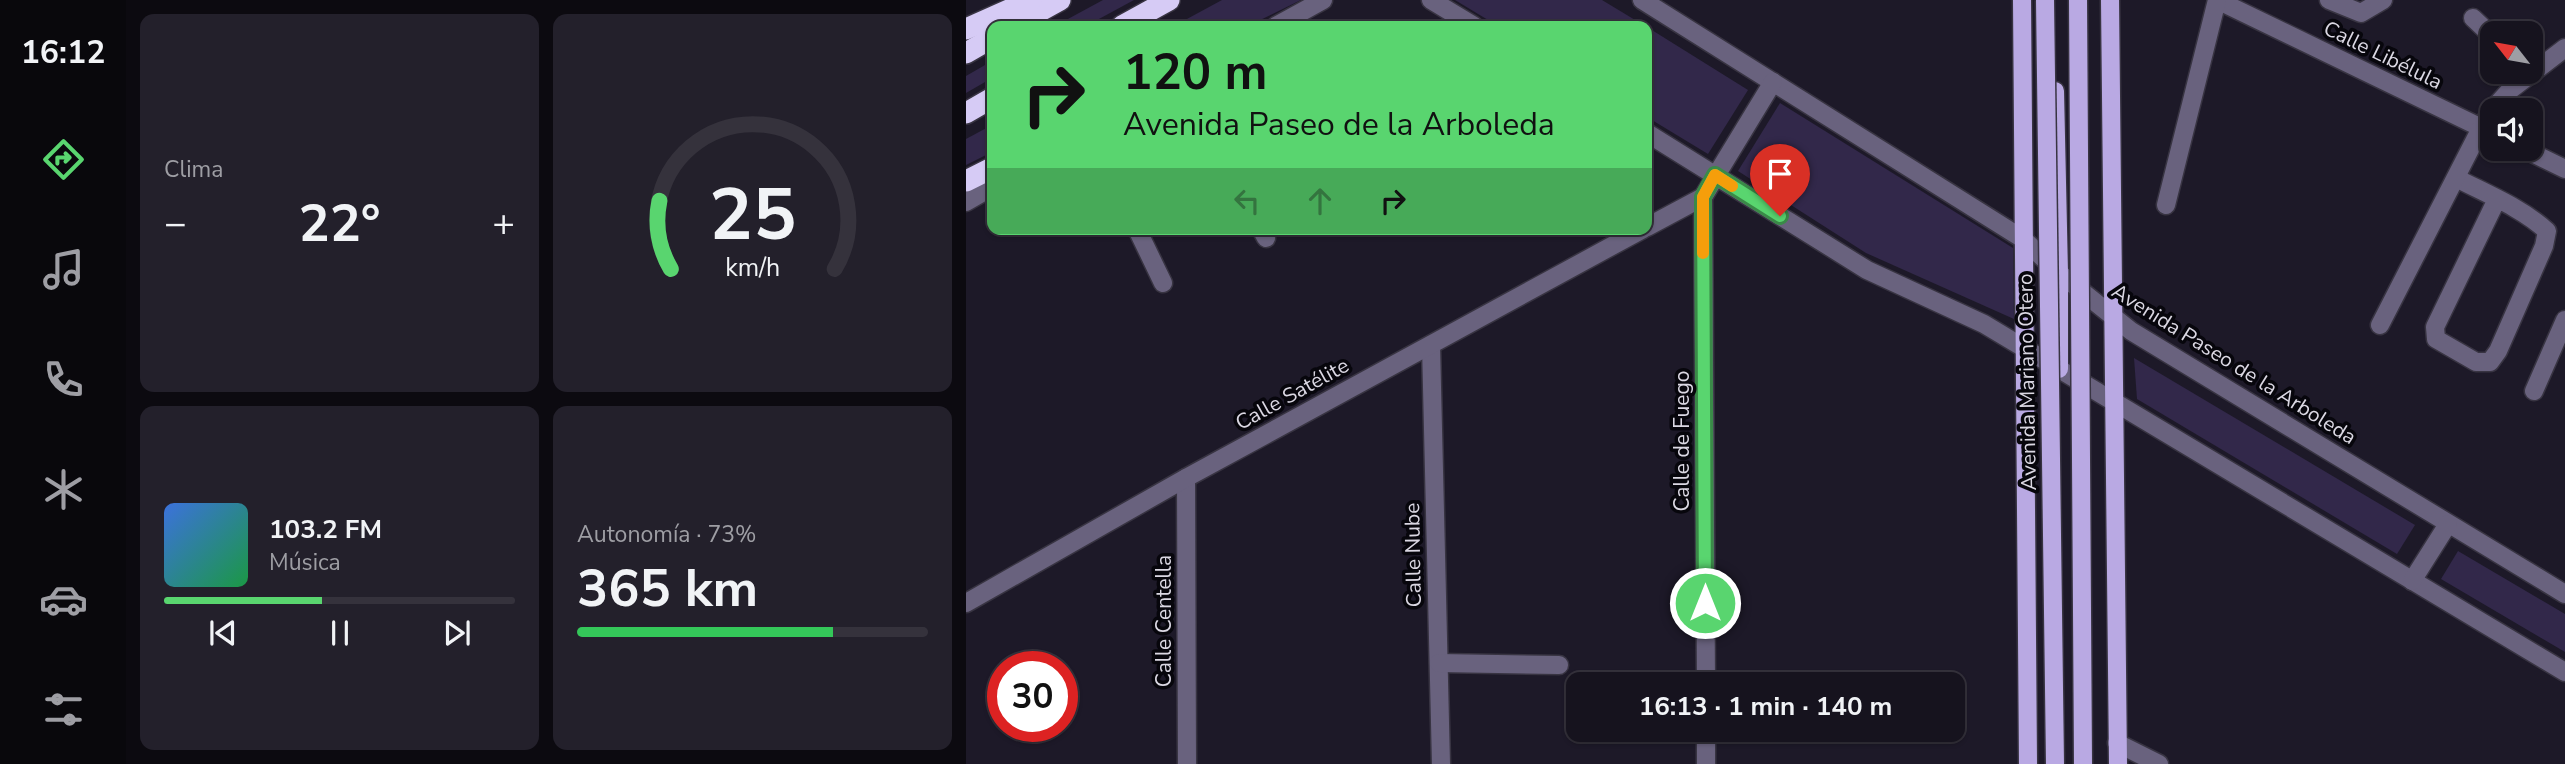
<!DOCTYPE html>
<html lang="es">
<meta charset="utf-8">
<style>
body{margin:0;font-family:"Nunito Sans",sans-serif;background:#23202b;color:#f1f3f6;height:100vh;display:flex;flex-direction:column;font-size:26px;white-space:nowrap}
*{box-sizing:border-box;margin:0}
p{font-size:23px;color:#9e9ea4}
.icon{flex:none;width:38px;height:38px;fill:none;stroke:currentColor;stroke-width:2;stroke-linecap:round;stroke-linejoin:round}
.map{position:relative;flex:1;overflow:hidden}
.panel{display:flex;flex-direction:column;gap:14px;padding:14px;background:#0c0a10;width:840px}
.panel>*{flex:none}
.top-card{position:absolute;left:21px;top:21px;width:665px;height:214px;border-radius:14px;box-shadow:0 2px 5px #0004,0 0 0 2px #35323c;background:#59d56f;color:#111;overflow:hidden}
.needle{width:46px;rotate:301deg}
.controls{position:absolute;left:1514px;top:21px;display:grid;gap:14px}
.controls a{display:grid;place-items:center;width:63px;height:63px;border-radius:14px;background:#16131e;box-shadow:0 2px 5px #0004,0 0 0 2px #35323c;font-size:35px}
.speed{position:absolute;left:21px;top:651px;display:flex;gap:14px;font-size:35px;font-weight:700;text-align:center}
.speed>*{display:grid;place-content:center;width:91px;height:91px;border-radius:50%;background:#16131e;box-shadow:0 2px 5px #0004,0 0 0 2px #35323c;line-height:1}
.speed .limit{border:10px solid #d22;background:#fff;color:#111}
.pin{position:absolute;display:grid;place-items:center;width:60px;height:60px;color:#fff;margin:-72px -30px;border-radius:50% 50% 50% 0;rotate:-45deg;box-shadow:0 0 7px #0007}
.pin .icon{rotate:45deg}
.me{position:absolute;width:77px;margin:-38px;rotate:0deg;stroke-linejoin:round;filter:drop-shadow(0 0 5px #0008)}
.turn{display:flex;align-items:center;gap:24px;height:147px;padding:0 21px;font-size:32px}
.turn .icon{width:91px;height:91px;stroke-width:2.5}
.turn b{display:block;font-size:49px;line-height:60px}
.lanes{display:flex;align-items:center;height:66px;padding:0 21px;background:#0003;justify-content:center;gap:35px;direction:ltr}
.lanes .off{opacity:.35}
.big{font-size:52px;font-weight:700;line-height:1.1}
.panel .card{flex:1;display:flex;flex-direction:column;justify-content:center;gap:10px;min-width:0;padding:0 24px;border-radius:14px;background:#23202b}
.panel .dial{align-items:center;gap:0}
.dial svg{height:182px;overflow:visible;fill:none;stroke:#35323c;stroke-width:7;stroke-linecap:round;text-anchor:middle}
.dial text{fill:#f1f3f6;stroke:none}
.song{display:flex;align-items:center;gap:21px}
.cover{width:84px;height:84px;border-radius:10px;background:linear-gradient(135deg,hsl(220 70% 55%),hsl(140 70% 35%))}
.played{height:7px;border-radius:4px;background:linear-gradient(90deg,#59d56f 45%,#35323c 45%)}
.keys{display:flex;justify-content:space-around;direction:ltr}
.heat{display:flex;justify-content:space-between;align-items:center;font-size:38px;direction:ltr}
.charge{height:10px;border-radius:5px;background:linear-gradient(90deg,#34c759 73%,#35323c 0)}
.panel .tiles{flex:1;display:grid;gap:14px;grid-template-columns:repeat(2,1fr)}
.trip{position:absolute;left:600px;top:672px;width:399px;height:70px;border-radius:14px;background:#16131e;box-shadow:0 2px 5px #0004,0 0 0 2px #35323c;font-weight:700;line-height:70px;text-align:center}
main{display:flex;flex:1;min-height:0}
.tabs{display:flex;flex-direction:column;width:126px;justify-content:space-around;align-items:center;background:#09080c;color:#9e9ea4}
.tabs .icon{width:49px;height:49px}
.tabs .on{color:#59d56f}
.tabs b{font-size:32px;color:#f1f3f6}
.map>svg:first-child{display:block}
</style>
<main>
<nav class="tabs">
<b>16:12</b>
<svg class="icon on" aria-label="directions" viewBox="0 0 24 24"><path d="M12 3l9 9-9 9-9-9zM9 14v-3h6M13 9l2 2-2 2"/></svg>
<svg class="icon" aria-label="music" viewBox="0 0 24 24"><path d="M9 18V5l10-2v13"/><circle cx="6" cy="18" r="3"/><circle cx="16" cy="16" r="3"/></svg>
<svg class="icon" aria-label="phone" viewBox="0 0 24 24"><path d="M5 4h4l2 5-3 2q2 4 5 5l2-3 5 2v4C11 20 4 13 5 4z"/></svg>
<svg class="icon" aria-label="climate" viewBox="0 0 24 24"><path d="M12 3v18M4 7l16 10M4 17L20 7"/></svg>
<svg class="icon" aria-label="car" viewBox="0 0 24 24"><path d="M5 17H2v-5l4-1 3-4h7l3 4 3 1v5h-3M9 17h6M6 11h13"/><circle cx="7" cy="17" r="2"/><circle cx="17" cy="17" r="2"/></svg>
<svg class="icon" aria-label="filters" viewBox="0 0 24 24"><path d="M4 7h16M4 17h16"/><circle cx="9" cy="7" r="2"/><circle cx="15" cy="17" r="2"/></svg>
</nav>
<section class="panel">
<div class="tiles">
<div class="card"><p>Clima</p>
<div class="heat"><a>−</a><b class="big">22°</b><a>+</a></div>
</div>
<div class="card dial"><svg viewBox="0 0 100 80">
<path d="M14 69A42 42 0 1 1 86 69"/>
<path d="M14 69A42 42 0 0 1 9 39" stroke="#59d56f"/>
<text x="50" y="56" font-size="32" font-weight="700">25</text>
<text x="50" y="72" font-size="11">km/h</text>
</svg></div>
<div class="card">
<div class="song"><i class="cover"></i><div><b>103.2 FM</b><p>Música</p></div></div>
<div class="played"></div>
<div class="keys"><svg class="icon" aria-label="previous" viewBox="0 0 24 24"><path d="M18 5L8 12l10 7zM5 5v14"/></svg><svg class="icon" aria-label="pause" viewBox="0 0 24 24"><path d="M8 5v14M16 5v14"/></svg><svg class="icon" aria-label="next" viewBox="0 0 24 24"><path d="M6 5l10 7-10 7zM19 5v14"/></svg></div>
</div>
<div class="card"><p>Autonomía · 73%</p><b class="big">365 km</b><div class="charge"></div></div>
</div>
</section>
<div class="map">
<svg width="1599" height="764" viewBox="0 0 1599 764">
<rect width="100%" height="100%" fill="#1d1928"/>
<g fill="#32284a">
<polygon points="137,0 168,0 120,26 89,26"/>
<polygon points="256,0 335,0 282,26 208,26"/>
<polygon points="489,0 636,0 679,26 532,26"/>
<polygon points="681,27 782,90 742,154 681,117"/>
<polygon points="26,61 26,78 0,93 0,76"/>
<polygon points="814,103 1047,248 1048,319 900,253 772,171"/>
<polygon points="26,125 26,152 0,165 0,139"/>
<polygon points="1168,358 1449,525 1431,554 1171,399"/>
<polygon points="1492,551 1599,614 1599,652 1475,579"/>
</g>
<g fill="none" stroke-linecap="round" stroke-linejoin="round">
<defs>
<g id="minor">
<polyline points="465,0 508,26"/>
<polyline points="676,0 1057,239 1093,273 1165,331 1599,594"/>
<polyline points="1251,0 1526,133"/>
<polyline points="1363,0 1395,13 1417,0"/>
<polyline points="1507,18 1526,36"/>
<polyline points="310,26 357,0"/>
<polyline points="1526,110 1544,90 1599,48"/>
<polyline points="681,133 901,270 1018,324 1599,672"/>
<polyline points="1558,149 1599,169"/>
<path d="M 1490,178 C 1521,194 1556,208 1581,231 L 1578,246 L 1532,351 L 1524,362 L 1510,362 L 1470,339 L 1469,327 L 1531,199"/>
<polyline points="737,197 740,684"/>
<polyline points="0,202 26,187"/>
<polyline points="1200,205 1251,0"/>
<polyline points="681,227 737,197 807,82"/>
<polyline points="171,229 197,283"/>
<polyline points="295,229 300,238"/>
<polyline points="1414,325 1515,128 1526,110"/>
<polyline points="465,345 475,764"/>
<polyline points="1568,391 1599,320"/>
<polyline points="220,478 221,764"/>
<polyline points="1446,581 1482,524"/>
<polyline points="0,603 220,478 677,229"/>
<polyline points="473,663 593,665"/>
<polyline points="740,730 740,764"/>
<polyline points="1151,743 1193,764"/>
</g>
<g id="major">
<polyline points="1056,0 1062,764"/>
<polyline points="1144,0 1152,764"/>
<polyline points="1089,91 1093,273 1093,369"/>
</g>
<g id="highway">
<polyline points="47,26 94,0"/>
<polyline points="156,26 203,0"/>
<polyline points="0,29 65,0"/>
<polyline points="0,53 26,38"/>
<polyline points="0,113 26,98"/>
<polyline points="0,181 26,168"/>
</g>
</defs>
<use href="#minor" stroke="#383442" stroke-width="21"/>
<use href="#major" stroke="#383442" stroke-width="21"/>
<use href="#highway" stroke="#383442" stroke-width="24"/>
<use href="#minor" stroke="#69627e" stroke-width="18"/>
<use href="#major" stroke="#b9a9e3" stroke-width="18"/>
<use href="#highway" stroke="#d6cbf5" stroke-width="21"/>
<defs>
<g id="major-bridge">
<polyline points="1079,0 1089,764"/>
<polyline points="1112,0 1117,764"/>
</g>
</defs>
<use href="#major-bridge" stroke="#383442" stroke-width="21" stroke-linecap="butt"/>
<use href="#major-bridge" stroke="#b9a9e3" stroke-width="18"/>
</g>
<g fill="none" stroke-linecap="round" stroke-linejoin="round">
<defs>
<polyline id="route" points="739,603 737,197 749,175 814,216"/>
</defs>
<use href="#route" stroke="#3a8a48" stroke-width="18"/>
<use href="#route" stroke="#59d56f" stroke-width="12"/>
<polyline stroke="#f59e0b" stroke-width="12" points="737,253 737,197 749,175 766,186"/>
</g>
<g text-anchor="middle" stroke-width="7" stroke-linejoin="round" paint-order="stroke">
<g font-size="21" fill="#dbd8e3" stroke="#07060c">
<text transform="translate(1417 55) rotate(26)" y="7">Calle Libélula</text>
<text transform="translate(1268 364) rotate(32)" y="7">Avenida Paseo de la Arboleda</text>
<text transform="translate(1061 382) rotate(-91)" y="7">Avenida Mariano Otero</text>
<text transform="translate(326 394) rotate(-29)" y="7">Calle Satélite</text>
<text transform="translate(716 441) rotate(-90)" y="7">Calle de Fuego</text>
<text transform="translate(447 555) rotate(-91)" y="7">Calle Nube</text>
<text transform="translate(198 621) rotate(-90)" y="7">Calle Centella</text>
</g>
</g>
</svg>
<div class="controls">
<a><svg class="needle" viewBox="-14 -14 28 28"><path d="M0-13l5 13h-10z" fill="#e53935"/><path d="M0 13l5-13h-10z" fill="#9e9ea4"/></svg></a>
<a><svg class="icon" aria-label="sound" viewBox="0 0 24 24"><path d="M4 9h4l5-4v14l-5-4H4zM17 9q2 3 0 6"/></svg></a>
</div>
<div class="speed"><div class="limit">30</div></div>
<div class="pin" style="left:814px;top:216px;background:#d93025"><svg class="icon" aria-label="arrive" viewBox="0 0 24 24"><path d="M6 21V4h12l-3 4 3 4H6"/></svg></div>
<svg class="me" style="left:739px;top:603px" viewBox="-20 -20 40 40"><circle r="17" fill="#59d56f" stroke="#fff" stroke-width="3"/><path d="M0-11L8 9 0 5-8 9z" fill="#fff"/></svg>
<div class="trip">16:13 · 1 min · 140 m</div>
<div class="top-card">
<div class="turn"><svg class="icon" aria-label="right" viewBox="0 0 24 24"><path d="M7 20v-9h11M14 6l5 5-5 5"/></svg><div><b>120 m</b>Avenida Paseo de la Arboleda</div></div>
<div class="lanes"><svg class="icon off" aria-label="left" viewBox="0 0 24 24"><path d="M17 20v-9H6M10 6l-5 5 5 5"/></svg><svg class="icon off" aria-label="ahead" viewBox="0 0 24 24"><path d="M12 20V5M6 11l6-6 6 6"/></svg><svg class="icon" aria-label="right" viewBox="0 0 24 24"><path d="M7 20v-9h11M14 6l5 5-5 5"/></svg></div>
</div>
</div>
</main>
